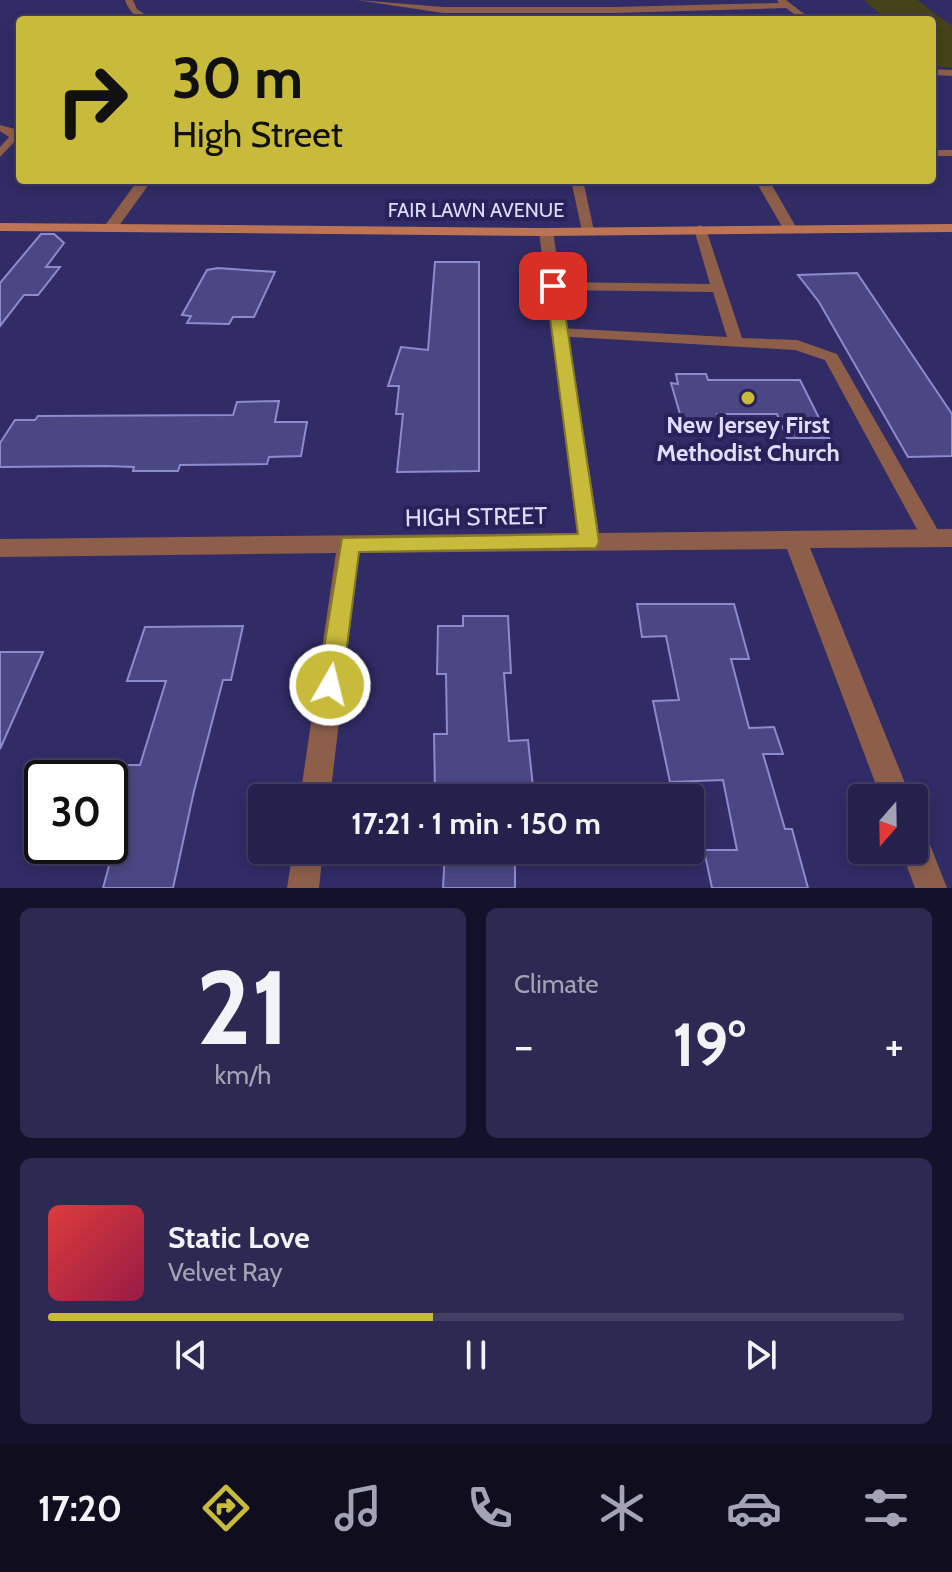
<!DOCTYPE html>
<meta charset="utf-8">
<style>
body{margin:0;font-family:Cabin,sans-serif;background:#2d2953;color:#f1f3f6;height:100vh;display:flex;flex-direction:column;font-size:30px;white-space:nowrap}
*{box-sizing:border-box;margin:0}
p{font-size:26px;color:#a3a3b5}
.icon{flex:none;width:44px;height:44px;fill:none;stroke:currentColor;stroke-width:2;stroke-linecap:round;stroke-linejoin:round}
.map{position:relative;height:888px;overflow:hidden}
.panel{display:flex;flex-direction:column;gap:20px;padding:20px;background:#14122a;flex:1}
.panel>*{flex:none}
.top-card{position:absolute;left:16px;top:16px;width:920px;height:168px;border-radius:8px;box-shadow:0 4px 12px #0003,0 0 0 2px #423e64;background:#c8bb3b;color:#111;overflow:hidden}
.needle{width:52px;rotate:200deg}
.tools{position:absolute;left:848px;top:784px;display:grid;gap:16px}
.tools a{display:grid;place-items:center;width:80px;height:80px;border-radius:8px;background:#25214c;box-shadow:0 4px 12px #0003,0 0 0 2px #423e64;font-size:40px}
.speed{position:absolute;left:24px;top:760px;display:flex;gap:16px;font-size:40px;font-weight:700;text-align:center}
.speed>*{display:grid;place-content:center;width:104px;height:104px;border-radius:50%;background:#25214c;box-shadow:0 4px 12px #0003,0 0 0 2px #423e64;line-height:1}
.speed .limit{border:4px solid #111;border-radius:12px;background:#fff;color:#111}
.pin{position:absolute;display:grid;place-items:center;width:68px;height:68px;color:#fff;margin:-34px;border-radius:16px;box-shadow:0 4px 12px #0006}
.me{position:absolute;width:88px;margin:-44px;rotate:8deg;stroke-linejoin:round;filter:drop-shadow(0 0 6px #0008)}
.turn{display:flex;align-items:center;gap:28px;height:168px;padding:0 24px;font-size:36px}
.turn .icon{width:104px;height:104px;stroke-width:2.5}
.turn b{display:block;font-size:56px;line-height:68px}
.big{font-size:60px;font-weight:800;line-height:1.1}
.panel .widget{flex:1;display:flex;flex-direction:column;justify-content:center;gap:12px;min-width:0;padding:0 28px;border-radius:12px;background:#2d2953}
.panel .dial{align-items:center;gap:0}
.dial b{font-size:104px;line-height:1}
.song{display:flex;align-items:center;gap:24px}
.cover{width:96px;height:96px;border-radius:12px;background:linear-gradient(135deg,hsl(0 70% 55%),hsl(340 70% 35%))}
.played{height:8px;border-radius:4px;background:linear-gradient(90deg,#c8bb3b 45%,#423e64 45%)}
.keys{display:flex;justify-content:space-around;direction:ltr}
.heat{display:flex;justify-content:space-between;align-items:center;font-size:44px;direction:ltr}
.panel .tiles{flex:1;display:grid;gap:20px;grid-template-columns:1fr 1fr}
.widget:last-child{grid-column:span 2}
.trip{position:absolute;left:248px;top:784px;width:456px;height:80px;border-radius:8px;background:#25214c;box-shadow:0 4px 12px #0003,0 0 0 2px #423e64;font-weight:800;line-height:80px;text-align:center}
.menu{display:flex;height:128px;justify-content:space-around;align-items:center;background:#0f0d1e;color:#a3a3b5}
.menu .icon{width:56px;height:56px}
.menu .selected{color:#c8bb3b}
.menu b{font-size:36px;color:#f1f3f6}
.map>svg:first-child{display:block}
</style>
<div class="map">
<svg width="952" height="888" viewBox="0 0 952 888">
<rect width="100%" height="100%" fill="#312c66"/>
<polygon fill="#464219" points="864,0 917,0 952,26 952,67 940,67 932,59 932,20 887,20"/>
<g fill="#4a4784" stroke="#8b8bce" stroke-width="2">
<polygon points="41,234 54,234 64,243 46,267 60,267 38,295 24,295 0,326 0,283"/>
<polygon points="435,262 479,262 479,471 397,472 403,414 396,414 399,386 388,386 401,347 428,350"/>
<polygon points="218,268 275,272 254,317 233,317 229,324 187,323 191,316 182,315 207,270"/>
<polygon points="857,273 952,414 952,456 908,457 819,302 798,275"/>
<polygon points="676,374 706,374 708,380 800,380 829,438 787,438 777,414 717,414 719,421 682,421 671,383 678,384"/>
<polygon points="279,401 275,422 307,422 301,456 269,457 267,464 180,465 178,471 133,471 134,467 106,466 0,467 0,443 15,420 35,420 38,416 233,415 237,402"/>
<polygon points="637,604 734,604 749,659 731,659 749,728 774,727 783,754 763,754 785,829 792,829 808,888 712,888 704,850 737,850 723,780 670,782 653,701 679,700 666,636 642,637"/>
<polygon points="463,616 508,616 511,673 504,673 509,741 528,740 533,787 435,791 434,734 447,734 446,674 437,674 438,626 463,626"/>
<polygon points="243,626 231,680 223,680 194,791 173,888 103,888 125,807 110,807 110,777 114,765 140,765 166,681 127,681 145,627"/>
<polygon points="0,652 43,652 0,749"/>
<polygon points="445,850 515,850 515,888 443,888"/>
</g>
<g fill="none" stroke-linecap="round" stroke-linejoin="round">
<g fill="#8d5f4b" fill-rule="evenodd">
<polygon points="0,125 15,129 20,136 0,157 0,147 9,137 0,131"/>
<rect x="932" y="150" width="20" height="6"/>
<polygon points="571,180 583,180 594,231 593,234 582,231"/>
<polygon points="700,225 706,229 742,338 797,340 837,354 939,532 942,538 939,544 932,546 925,544 825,360 795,350 555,336 555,330 560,328 727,337 713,292 553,290 546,286 553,282 710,284 694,229"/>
</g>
<g fill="#8d5f4b" fill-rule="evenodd">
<path d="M 125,0 L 133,0 L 137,9 L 153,20 C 138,20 130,14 125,0 Z"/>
<polygon points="357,0 443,7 615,7 779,3 777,0 786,0 812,20 802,20 786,8 615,13 443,13"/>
<polygon points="932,69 952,70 952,76 932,75"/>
<polygon points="138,180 152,180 116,230 106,230 104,227"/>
<polygon points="755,180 769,180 796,227 794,230 784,230"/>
<polygon points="546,228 553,232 599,533 952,529 952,547 810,548 911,798 881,798 787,549 359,553 330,798 300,798 336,553 0,557 0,539 577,533 539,232"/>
<polygon points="914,828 925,832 947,888 915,888 901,850 914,850"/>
<polygon points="293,850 323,850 319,888 287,888"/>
</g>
<polygon fill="#bc7455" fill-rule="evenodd" points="0,223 546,228 952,224 952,232 546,236 0,231"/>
</g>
<polygon fill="#c8bb3b" stroke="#827a26" stroke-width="2" points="553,282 561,286 599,542 596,548 359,552 342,685 339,693 330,696 322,693 318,685 342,538 578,534 546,286"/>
<circle fill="#c8bb3b" stroke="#28215a" stroke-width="3" cx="748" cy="398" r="8"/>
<g text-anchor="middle" stroke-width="8" stroke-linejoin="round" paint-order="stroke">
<g font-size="20" fill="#dddefb" stroke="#28215a">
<text x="476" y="217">FAIR LAWN AVENUE</text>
</g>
<g font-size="24" font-weight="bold" fill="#dddefb" stroke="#28215a">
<text x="748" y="433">New Jersey First<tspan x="748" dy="28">Methodist Church</tspan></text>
</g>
<g font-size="24" fill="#dddefb" stroke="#28215a">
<text transform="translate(476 517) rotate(-1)" y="8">HIGH STREET</text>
</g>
</g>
</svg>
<div class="tools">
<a><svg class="needle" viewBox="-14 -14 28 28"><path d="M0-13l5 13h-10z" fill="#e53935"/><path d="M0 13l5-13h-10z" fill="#a3a3b5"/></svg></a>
</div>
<div class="speed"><div class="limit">30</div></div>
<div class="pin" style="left:553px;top:286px;background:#d93025"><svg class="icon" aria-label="arrive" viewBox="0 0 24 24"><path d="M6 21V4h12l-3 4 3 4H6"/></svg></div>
<svg class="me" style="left:330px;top:685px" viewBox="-20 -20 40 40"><circle r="17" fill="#c8bb3b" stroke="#fff" stroke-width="3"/><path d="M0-11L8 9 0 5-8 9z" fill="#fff"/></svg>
<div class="trip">17:21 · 1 min · 150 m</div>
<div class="top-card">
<div class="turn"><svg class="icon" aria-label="right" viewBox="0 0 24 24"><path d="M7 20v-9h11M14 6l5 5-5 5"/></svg><div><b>30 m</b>High Street</div></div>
</div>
</div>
<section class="panel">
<div class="tiles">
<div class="widget dial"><b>21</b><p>km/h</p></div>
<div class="widget"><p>Climate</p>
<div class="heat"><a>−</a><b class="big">19°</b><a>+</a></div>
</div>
<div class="widget">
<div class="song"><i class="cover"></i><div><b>Static Love</b><p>Velvet Ray</p></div></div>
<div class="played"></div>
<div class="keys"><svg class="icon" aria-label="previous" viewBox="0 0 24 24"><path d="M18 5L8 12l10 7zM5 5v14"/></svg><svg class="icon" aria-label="pause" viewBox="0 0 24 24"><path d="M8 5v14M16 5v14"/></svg><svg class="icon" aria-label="next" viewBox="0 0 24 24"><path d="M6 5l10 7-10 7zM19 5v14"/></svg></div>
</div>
</div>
</section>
<nav class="menu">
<b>17:20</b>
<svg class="icon selected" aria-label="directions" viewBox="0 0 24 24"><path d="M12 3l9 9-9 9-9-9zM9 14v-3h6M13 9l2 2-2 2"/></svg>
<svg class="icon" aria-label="music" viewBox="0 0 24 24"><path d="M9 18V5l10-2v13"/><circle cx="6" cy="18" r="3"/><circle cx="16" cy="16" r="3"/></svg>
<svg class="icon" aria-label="phone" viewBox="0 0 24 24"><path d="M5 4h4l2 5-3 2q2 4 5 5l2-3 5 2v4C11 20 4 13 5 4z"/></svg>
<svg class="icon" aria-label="climate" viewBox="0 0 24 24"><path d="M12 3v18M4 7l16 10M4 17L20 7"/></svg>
<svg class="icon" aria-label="car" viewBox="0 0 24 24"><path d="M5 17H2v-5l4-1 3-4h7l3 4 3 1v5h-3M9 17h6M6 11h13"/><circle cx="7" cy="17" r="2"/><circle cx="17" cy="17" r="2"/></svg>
<svg class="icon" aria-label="filters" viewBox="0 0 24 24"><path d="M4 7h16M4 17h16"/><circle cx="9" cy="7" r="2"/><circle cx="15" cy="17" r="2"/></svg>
</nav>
